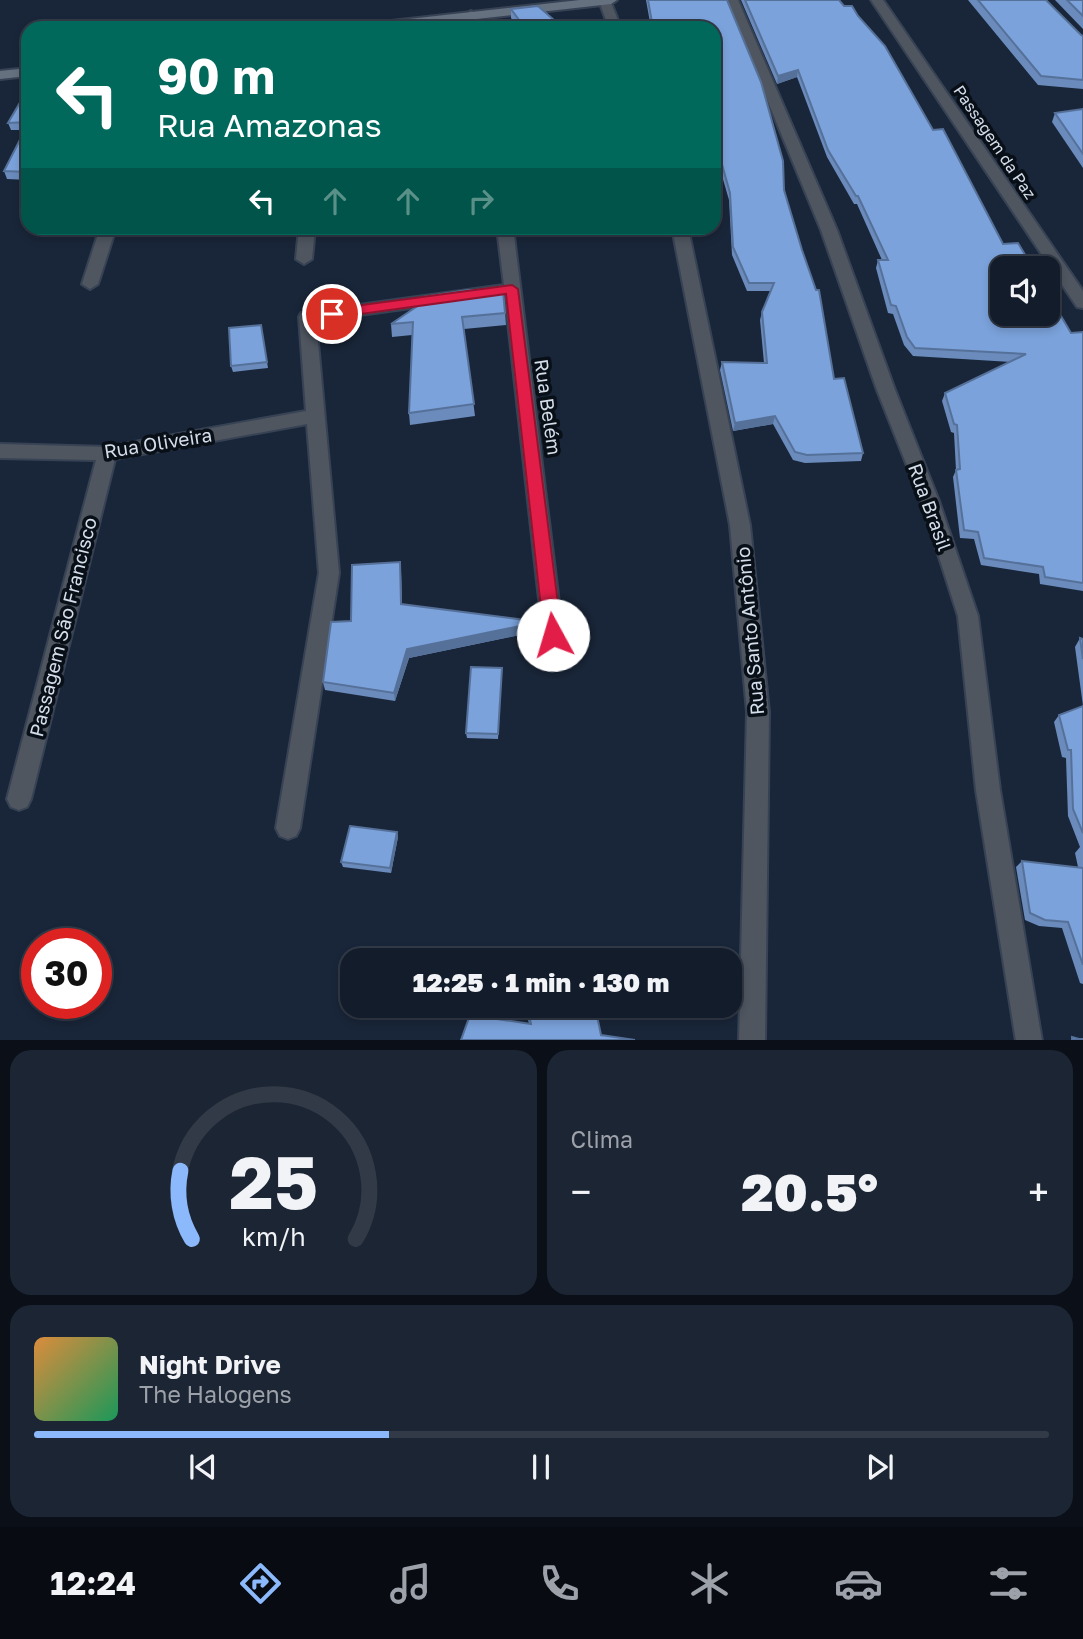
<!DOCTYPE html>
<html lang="pt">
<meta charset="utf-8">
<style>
body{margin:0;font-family:"Golos Text",sans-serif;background:#1c2533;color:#f1f3f6;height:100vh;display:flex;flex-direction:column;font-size:26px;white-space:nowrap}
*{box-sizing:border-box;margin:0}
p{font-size:23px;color:#9da1a9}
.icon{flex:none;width:38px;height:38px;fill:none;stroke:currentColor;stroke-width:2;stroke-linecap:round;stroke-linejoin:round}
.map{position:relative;height:1040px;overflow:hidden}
.drawer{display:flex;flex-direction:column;gap:10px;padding:10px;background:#0a0f18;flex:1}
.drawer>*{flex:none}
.banner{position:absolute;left:21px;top:21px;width:700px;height:214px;border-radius:21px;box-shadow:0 4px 10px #0003,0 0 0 2px #323a47;background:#00695c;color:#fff;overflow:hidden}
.controls{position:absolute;left:990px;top:256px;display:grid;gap:14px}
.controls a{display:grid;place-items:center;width:70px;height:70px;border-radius:14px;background:#131c2b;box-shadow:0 4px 10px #0003,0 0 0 2px #323a47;font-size:35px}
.speed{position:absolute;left:21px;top:928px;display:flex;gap:14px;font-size:35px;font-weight:700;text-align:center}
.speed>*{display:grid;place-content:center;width:91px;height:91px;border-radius:50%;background:#131c2b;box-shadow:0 4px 10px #0003,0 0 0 2px #323a47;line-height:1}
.speed .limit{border:10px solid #d22;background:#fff;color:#111}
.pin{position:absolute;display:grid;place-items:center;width:60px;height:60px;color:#fff;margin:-30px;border:4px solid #fff;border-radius:50%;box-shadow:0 2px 7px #0007}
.me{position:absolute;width:77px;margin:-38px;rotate:354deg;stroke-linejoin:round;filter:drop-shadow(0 0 5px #0008)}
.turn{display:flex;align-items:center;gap:24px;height:147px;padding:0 21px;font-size:32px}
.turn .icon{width:91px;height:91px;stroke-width:2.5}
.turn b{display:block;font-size:49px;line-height:60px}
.lanes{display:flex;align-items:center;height:66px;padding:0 21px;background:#0003;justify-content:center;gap:35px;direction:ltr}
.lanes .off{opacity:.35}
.big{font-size:52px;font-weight:800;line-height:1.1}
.drawer .card{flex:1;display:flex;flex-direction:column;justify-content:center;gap:10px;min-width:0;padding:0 24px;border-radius:21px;background:#1c2533}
.drawer .dial{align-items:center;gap:0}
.dial svg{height:182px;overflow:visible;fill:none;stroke:#323a47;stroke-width:7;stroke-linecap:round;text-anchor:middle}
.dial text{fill:#f1f3f6;stroke:none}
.song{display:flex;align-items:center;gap:21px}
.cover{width:84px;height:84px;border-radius:10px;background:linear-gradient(135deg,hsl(30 70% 55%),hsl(150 70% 35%))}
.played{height:7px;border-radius:4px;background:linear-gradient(90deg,#8cb9fc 35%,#323a47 35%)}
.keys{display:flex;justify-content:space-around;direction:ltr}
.heat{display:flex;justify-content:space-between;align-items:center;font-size:38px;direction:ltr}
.drawer .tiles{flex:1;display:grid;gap:10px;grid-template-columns:1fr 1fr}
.card:last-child{grid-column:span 2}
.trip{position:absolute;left:340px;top:948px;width:402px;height:70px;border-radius:21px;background:#131c2b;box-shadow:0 4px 10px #0003,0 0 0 2px #323a47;font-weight:800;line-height:70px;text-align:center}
.dock{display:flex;height:112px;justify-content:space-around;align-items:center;background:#080b11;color:#9da1a9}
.dock .icon{width:49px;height:49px}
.dock .current{color:#8cb9fc}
.dock b{font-size:32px;color:#f1f3f6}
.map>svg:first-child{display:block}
</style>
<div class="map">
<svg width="1083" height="1041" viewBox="0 0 1083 1041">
<rect width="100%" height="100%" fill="#192639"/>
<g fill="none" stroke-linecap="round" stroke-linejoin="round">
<defs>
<g id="minor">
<polygon points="726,0 738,0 837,230 895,390 939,501 978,616 1000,790 1042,1041 1016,1041 976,790 958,616 921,501 877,390 821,230"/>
<polygon points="871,0 883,0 1083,291 1083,308 1077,307"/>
<polygon points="599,1 610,0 621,28 609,28"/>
<polygon points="471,11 477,15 480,28 468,28 465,15"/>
<polygon points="100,228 116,228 98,284 90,289 82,284"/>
<polygon points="299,228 315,228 312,259 304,264 296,259"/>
<polygon points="497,228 513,228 563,635 560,641 553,644 546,641 543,635 505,295 316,321 339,573 300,828 296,836 288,839 280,836 276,828 319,573 307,424 115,459 31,799 27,807 19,810 11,807 7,799 96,460 0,458 0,444 107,447 306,411 299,317 301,313 504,285"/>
<polygon points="672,228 688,228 750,525 769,712 765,1041 739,1041 747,712 730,525"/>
</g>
<g id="secondary">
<polygon points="580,0 617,0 611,4 396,28 358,28 364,24"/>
<polygon points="28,68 28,76 0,79 0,71"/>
</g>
</defs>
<use href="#minor" stroke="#374355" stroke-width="4"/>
<use href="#secondary" stroke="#374355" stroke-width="4"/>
<use href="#minor" fill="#4f5660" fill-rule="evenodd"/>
<use href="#secondary" fill="#667180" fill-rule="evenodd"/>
</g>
<g fill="#6a8bbc">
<polygon points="646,0 727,0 784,190 834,379 863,453 861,461 805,463 793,460 773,424 733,431 720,370 722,362 764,363 760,320 762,312 771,291 747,291 732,255 729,200 720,169 714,162 714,28 651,28"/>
<polygon points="741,0 839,0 844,6 858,16 933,130 1003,244 1071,333 1083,332 1083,591 1040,584 1039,574 981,565 974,539 960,538 953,477 956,470 954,433 951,432 942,401 945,393 1011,362 913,356 904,345 893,314 888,313 876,268 878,260 882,260 857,204 854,204 827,157 797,77 777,84"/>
<polygon points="968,0 1046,0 1081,35 1083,36 1083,89 1038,85"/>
<polygon points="1055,0 1083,0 1083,29"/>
<polygon points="511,9 563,28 518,28 511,18"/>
<polygon points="28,89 28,180 7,179 4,171 25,130 11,130 8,123"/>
<polygon points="1083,109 1083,168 1052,122 1055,113"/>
<polygon points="505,313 506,325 464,329 475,416 410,425 409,413 412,335 392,337 391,324"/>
<polygon points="261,325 268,368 233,372 231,366"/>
<polygon points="400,562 401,571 402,605 525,634 409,658 395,701 325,690 323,682 351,621"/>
<polygon points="1080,638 1083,639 1083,984 1080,983 1062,928 1039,926 1025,920 1016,867 1022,861 1078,867 1075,853 1080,847 1068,816 1066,758 1062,757 1054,722 1059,715 1083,706 1075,647"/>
<polygon points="502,668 498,739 467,738 466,733"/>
<polygon points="397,832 398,837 391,873 343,867 341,862"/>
<polygon points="525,1006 595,1006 601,1035 529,1024"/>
</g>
<g fill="#567199">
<polygon points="798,70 797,77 777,84 778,76"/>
<polygon points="775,416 773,424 733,431 735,423"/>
<polygon points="400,562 401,571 402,613 401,604"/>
<polygon points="525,625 525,634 409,658 395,701 394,693 407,649"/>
<polygon points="397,832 398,837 391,873 390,868"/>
</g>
<g fill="#7ba2db" stroke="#567199" stroke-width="2">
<polygon points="648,0 727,0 761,82 783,161 784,190 802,250 816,290 819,290 834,379 844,378 863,453 807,455 795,452 775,416 735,423 722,362 767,363 762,312 774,283 749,283 733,247 730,193 721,161 714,152 714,28 653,28"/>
<polygon points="745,0 839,0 844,6 852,6 858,16 885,46 933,130 943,129 1003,244 1018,243 1033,268 1003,268 1003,313 1048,313 1048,294 1071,333 1083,332 1083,583 1045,577 1043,567 984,558 978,532 964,530 956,470 960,469 957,425 954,424 945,393 1026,354 915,348 907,337 896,306 891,305 878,260 888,260 858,196 856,196 828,150 798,70 778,76"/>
<polygon points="978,0 1046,0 1081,35 1083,36 1083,80 1041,76"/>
<polygon points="1067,0 1083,0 1083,16"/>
<polygon points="538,6 563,28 525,28 511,9"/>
<polygon points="436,24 437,28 398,28"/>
<polygon points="28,89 28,122 8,123"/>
<polygon points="1083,109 1083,154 1055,113"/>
<polygon points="28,124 28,172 4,171"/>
<polygon points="468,290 503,291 505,313 462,317 474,404 409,413 413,322 391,324 422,303 422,297"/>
<polygon points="261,325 267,362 231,366 229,328"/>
<polygon points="400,562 401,604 525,620 525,625 407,649 394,693 323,682 331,622 351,621 352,565"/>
<polygon points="1080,638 1083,639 1083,659"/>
<polygon points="471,667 502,668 498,734 466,733"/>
<polygon points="1083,706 1083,833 1073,809 1071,750 1068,750 1059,715"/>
<polygon points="350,826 397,832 390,868 341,862"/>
<polygon points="1022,861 1083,868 1083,965 1068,922 1045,920 1030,913"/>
<polygon points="513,948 583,952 585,961 516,961"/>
<polygon points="527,1006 595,1006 601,1035 635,1040 461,1040 470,1015 531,1024"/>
<polygon points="1072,1037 1079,1039 1083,1039 1083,1040 1072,1040"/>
</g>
<polygon fill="#e11d48" stroke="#92132f" stroke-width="2" points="512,285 518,289 562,635 559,640 553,642 547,640 544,635 506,294 332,318 326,314 332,309"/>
<g text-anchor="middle" stroke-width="7" stroke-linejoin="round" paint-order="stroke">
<g font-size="16" fill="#d4ddea" stroke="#090f17">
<text transform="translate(995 142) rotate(56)" y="6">Passagem da Paz</text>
</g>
<g font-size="19" fill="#d4ddea" stroke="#090f17">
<text transform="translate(548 407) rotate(82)" y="7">Rua Belém</text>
<text transform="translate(158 443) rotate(-9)" y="7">Rua Oliveira</text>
<text transform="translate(930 507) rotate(70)" y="7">Rua Brasil</text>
<text transform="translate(63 627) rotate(-76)" y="7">Passagem São Francisco</text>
<text transform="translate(750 631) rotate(-95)" y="7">Rua Santo Antônio</text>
</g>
</g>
</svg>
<div class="controls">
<a><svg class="icon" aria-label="sound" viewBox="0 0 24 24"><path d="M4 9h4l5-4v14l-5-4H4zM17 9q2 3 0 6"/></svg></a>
</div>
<div class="speed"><div class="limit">30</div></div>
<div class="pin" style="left:332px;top:314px;background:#d93025"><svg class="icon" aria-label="arrive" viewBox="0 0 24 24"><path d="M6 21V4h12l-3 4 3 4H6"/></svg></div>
<svg class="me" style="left:553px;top:635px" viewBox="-20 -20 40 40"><circle r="19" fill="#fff"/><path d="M0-13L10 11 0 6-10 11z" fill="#e11d48"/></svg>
<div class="trip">12:25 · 1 min · 130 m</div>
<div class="banner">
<div class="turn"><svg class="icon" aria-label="left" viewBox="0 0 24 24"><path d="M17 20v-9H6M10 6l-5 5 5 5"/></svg><div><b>90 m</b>Rua Amazonas</div></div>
<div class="lanes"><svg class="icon" aria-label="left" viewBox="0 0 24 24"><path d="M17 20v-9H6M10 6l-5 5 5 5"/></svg><svg class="icon off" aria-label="ahead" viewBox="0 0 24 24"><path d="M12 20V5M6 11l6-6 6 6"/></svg><svg class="icon off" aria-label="ahead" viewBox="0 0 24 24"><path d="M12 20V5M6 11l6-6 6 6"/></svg><svg class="icon off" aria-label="right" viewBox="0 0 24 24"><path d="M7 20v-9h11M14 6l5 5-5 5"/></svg></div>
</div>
</div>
<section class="drawer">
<div class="tiles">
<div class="card dial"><svg viewBox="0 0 100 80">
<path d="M14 69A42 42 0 1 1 86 69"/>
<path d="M14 69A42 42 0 0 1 9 39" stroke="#8cb9fc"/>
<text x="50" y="56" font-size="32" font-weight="700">25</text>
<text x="50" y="72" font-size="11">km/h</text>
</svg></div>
<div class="card"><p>Clima</p>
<div class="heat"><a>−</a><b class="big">20.5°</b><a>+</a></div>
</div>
<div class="card">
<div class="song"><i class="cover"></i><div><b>Night Drive</b><p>The Halogens</p></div></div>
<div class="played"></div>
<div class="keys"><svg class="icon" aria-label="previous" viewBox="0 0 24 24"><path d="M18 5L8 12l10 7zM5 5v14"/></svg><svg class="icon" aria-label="pause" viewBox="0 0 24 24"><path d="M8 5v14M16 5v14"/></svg><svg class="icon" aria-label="next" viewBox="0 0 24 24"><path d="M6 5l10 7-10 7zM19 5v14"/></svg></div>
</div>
</div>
</section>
<nav class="dock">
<b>12:24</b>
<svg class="icon current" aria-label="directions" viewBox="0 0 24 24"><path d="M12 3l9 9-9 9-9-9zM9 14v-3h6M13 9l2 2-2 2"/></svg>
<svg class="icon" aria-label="music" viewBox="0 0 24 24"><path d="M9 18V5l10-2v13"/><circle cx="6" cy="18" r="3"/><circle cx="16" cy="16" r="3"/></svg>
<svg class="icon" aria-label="phone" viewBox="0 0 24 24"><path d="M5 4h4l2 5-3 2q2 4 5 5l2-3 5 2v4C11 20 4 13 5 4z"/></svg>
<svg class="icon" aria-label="climate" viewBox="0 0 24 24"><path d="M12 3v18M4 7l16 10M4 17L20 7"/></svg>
<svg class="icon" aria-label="car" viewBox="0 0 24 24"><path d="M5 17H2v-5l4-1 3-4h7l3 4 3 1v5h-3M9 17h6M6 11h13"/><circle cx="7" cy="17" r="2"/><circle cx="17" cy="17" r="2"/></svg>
<svg class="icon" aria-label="filters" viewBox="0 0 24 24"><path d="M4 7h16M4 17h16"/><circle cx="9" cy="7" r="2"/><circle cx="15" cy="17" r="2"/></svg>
</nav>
